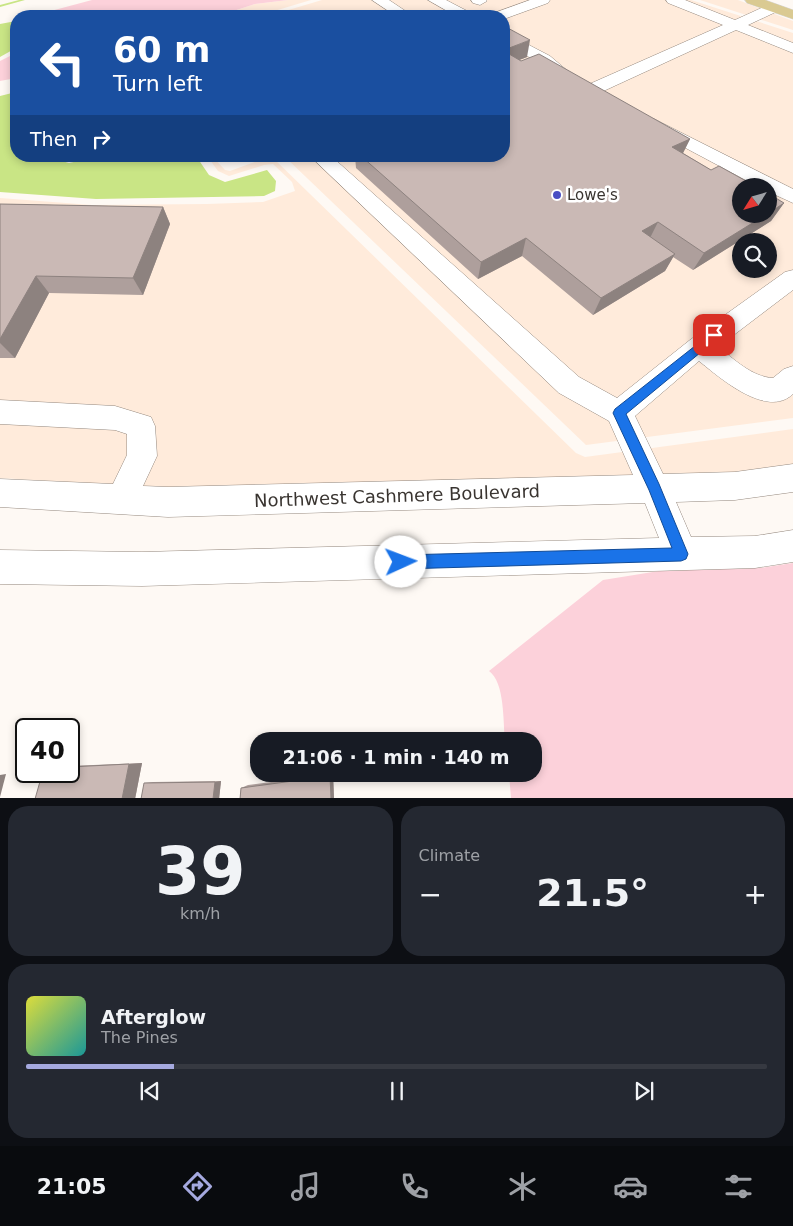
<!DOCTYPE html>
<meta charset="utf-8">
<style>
body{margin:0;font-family:"DejaVu Sans",sans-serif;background:#242831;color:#f1f3f6;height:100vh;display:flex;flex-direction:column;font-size:19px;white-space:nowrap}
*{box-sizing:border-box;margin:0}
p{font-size:16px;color:#9ea1a6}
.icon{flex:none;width:28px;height:28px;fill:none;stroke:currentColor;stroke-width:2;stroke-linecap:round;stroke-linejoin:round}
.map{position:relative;height:798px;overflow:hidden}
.sheet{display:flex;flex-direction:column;gap:8px;padding:8px;background:#0d0f14;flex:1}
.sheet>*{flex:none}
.guide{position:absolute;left:10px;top:10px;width:500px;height:152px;border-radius:20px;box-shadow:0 2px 8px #0003;background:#1a4fa0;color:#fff;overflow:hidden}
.needle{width:32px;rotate:233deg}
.fabs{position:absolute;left:732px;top:178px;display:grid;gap:10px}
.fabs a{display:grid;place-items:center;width:45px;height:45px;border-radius:50%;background:#171b24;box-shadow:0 2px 8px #0003;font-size:25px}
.speed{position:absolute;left:15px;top:718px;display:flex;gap:10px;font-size:25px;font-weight:700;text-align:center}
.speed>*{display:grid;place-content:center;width:65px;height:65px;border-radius:50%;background:#171b24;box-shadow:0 2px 8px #0003;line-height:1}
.speed .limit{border:2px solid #111;border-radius:8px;background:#fff;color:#111}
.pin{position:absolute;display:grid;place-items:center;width:42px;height:42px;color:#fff;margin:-21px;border-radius:10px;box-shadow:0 2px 8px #0006}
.me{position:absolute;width:55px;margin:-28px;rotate:88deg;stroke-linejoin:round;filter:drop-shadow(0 0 4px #0008)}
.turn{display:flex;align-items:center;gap:18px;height:105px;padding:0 20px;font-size:22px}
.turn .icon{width:65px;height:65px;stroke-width:2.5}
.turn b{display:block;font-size:35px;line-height:42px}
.then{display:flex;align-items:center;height:48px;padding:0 20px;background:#0003;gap:10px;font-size:19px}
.big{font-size:38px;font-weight:700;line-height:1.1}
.sheet .widget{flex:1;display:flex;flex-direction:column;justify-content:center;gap:8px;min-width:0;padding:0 18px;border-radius:20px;background:#242831}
.sheet .dial{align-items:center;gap:0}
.dial b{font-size:65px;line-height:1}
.song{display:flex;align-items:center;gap:15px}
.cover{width:60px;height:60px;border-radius:8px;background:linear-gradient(135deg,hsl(60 70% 55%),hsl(180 70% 35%))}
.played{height:5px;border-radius:2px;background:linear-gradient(90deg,#a5a9df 20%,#363941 20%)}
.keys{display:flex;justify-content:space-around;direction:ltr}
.heat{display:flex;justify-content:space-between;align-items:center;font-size:28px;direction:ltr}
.sheet .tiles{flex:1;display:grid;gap:8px;grid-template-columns:1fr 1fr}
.widget:last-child{grid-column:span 2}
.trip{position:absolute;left:250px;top:732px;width:292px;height:50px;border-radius:20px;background:#171b24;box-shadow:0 2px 8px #0003;font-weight:700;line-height:50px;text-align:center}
.menu{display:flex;height:80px;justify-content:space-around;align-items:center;background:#090b0e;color:#9ea1a6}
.menu .icon{width:35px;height:35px}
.menu .active{color:#a5a9df}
.menu b{font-size:22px;color:#f1f3f6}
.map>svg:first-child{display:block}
</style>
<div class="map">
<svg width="793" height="799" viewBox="0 0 793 799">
<rect width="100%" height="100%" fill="#fef9f4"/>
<g fill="#ffebdb" fill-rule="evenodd">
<polygon points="288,0 311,0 271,12 268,14 268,16 218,16 255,4"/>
<path d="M 322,0 L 691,0 L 793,33 L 793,418 L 586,445 L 284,156 L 504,156 L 504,16 L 278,16 L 275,14 ZM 741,186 L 769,186 L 769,214 L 741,214 ZM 741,241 L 769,241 L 769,269 L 741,269 Z"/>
<polygon points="700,0 738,0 793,21 793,30"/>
<polygon points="207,156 212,156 225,170 230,171 271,156 576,453 585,457 793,429 793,464 730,473 174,488 0,478 0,198 92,205 207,204 263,202 295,191 292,182 273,164 264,165 229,176 218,171"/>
</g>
<g fill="#fcd1da">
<polygon points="92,0 288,0 255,4 218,16 59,16 47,12"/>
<polygon points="16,53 16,78 0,81 0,61"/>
<path d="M 793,563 L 793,798 L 511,798 L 509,774 L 534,774 L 534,741 L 505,741 C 503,722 505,682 489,671 L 603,580 L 659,571 L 760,568 Z"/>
</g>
<g fill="#c9e585">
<polygon points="16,21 16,48 0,57 0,24"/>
<polygon points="12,93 16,99 16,156 53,156 55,159 69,163 101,156 196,156 209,175 225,182 267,170 276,181 275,191 264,196 96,199 0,192 0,96"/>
</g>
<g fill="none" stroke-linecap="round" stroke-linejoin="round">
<polygon fill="#c9e585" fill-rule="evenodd" points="19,0 25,0 0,7 0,5"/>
<defs>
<g id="minor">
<polygon points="372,0 389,0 413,16 396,16"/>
<polygon points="428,0 446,0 471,13 473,16 456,16"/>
<polygon points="471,0 486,0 487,1 480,5 473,3"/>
<polygon points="530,0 550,0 548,3 504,19 504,16 492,16 494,13"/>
<polygon points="666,0 685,0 735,20 768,5 778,5 780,8 778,11 748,25 793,43 793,53 736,30 597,94 585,94 583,90 585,86 723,25 668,3"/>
<polygon points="504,32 550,56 576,78 574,81 562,81 538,62 504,43"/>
<polygon points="654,119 793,189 793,203 769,192 769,186 757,186 648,128 645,124 648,120"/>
<path d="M 310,156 L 331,156 L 579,377 L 617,398 L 690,340 L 785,272 L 793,270 L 793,290 L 718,347 C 734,359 752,377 773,378 L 784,369 L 793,366 L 793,394 C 767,419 720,378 699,361 L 635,416 L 663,474 L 735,472 L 793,464 L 793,492 L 735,500 L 676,502 L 691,537 L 755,536 L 793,530 L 793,562 L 755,568 L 142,586 L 0,584 L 0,550 L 142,552 L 659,538 L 645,503 L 168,517 L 0,507 L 0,479 L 113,484 L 127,455 L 127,434 L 115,430 L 0,424 L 0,400 L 115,406 L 151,417 L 155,426 L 157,456 L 143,486 L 168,487 L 633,475 L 609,421 L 559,393 Z"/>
</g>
<polygon id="major" points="745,0 765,0 793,10 793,19 747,3"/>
</defs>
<use href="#minor" stroke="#95897f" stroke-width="1"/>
<use href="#major" stroke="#d7d6d6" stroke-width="1"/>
<use href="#minor" fill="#fff" fill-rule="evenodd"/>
<use href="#major" fill="#daca92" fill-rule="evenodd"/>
</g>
<g fill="#ae9f9c">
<polygon points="504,26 527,57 519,60 690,139 683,153 711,170 784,203 771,221 693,270 673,257 665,271 593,315 522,256 478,279 356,168 355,156 504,156"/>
<polygon points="0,204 163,207 170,224 143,295 49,293 15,358 0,358"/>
<polygon points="142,763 135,799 35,799 69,771 69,766"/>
<polygon points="333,774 334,799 240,799 241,788 248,785"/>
<polygon points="221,781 219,799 144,783 153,782"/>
</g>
<g fill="#8d827f">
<polygon points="530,40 527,57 504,66 504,50"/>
<polygon points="690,139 681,157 672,147"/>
<polygon points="784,203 771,221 693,270 704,253 767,214 769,214 769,213"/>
<polygon points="163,207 170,224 143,295 133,278"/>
<polygon points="658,222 649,240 642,231"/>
<polygon points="526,238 522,256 478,279 481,262"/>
<polygon points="675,254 665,271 593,315 601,298"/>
<polygon points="36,276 49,293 15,358 0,343 0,339"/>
<polygon points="142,763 135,799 122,799 129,764"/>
<polygon points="6,774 0,797 0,775"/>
<polygon points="333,774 334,799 331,799 330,776"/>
<polygon points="221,781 219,799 213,799 215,782"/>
</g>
<g fill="#cab9b5" stroke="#8d827f">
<polygon points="504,26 530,40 504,50"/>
<polygon points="504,51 521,61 539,54 690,139 672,147 711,170 719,166 755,186 741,186 741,214 767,214 704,253 658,222 642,231 675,254 601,298 526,238 481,262 361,156 504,156"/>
<polygon points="769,194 784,203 769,213"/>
<polygon points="0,204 163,207 133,278 36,276 0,339"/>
<polygon points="129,764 122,799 35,799 43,771 69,771 69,767"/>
<polygon points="330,776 331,799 240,799 241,788"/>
<polygon points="215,782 213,799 141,799 144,783"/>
</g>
<polygon fill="#1a73e8" stroke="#114b97" points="714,331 720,335 718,338 626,414 659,484 688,554 686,559 681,561 401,569 397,567 395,562 397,557 401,555 672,548 649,490 613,413 615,409"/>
<circle fill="#494ec3" stroke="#fff" stroke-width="2" cx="557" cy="195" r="5"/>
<g text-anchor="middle" stroke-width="5" stroke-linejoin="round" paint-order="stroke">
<g font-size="15" fill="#393430" stroke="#fff" text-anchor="start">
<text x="567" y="200">Lowe's</text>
</g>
<g font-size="18" fill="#393430" stroke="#fff">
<text transform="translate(397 496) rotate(-2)" y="6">Northwest Cashmere Boulevard</text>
</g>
</g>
</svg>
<div class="fabs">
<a><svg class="needle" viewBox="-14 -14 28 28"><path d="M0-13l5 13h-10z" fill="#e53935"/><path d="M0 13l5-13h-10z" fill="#9ea1a6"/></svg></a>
<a><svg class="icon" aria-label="search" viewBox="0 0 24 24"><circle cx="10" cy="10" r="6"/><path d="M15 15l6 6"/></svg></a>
</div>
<div class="speed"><div class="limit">40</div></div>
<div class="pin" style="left:714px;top:335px;background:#d93025"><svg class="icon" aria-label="arrive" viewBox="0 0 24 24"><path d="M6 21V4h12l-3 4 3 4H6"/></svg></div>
<svg class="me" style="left:401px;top:562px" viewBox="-20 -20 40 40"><circle r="19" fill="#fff"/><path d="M0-13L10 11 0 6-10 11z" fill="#1a73e8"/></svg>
<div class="trip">21:06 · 1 min · 140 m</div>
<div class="guide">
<div class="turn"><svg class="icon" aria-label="left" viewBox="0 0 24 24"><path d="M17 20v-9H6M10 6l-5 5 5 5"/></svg><div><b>60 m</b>Turn left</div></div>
<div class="then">Then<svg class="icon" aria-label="right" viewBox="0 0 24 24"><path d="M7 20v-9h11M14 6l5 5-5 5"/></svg></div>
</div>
</div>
<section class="sheet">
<div class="tiles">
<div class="widget dial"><b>39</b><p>km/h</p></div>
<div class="widget"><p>Climate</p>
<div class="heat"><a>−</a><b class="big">21.5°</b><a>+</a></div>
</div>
<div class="widget">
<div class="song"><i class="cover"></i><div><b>Afterglow</b><p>The Pines</p></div></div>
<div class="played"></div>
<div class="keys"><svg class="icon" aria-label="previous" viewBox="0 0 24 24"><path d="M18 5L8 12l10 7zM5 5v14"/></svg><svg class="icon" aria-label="pause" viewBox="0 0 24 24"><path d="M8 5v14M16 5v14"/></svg><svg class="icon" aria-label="next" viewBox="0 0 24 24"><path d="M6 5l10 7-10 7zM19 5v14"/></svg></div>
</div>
</div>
</section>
<nav class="menu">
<b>21:05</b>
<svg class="icon active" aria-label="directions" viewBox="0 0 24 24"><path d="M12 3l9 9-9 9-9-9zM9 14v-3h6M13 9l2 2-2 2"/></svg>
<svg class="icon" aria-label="music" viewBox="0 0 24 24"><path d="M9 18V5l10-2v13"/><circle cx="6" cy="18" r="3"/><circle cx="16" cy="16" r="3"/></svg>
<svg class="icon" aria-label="phone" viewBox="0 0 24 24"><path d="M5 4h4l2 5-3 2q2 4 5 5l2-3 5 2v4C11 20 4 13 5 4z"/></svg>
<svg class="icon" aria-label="climate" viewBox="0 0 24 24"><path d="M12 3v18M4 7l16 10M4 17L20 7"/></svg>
<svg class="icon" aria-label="car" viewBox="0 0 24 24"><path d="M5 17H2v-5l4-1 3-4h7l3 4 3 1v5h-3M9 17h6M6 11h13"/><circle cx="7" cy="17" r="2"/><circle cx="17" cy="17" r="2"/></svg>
<svg class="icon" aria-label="filters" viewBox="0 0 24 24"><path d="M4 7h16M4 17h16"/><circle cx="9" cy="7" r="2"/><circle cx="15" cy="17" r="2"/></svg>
</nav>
